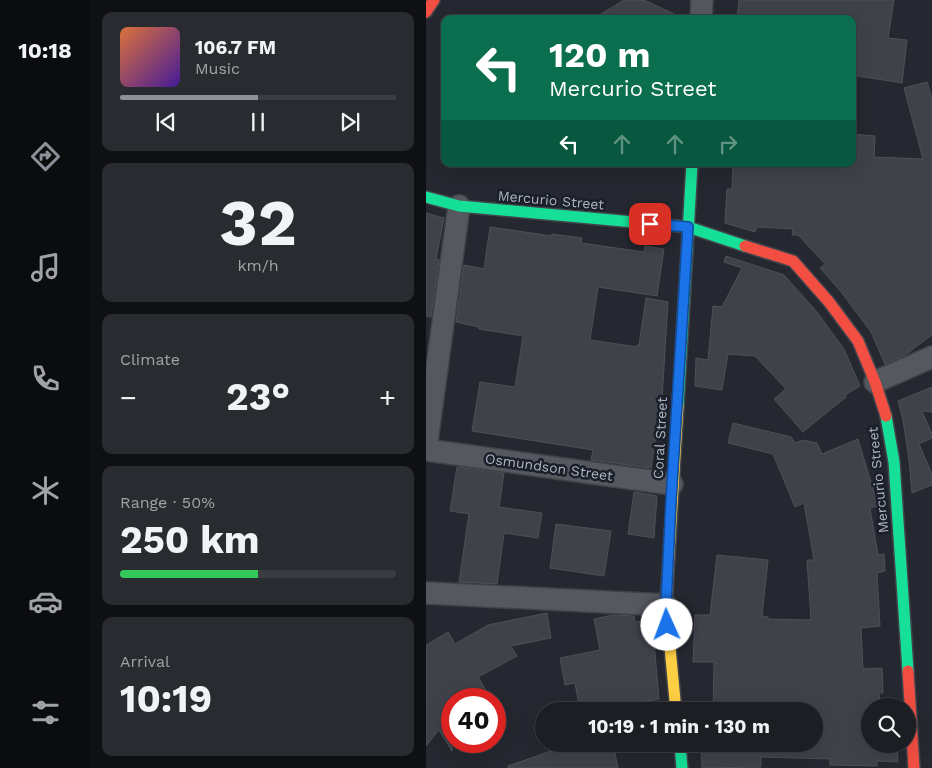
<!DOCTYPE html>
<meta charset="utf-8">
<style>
body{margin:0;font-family:"Work Sans",sans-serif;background:#292b31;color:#f1f3f6;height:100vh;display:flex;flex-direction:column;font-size:19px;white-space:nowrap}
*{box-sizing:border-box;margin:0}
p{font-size:16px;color:#a0a2a6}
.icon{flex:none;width:28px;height:28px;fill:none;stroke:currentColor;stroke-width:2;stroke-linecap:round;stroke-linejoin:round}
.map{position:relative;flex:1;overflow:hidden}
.panel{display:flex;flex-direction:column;gap:12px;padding:12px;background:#0f1014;width:336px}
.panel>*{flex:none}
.top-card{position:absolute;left:15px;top:15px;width:415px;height:152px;border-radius:10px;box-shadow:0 5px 20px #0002,0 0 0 1px #3a3c41;background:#0b6e4f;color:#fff;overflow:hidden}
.buttons{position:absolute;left:435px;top:698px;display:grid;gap:10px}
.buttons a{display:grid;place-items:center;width:55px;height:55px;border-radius:50%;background:#1c1e24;box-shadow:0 5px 20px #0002,0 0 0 1px #3a3c41;font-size:25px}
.speed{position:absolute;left:15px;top:688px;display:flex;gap:10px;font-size:25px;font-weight:700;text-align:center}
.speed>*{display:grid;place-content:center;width:65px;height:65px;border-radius:50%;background:#1c1e24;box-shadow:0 5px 20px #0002,0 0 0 1px #3a3c41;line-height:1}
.speed .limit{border:8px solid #d22;background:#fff;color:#111}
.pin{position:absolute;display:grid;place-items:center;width:42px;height:42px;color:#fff;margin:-21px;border-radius:10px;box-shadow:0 2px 8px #0006}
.me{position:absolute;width:55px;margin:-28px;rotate:358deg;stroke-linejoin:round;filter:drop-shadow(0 0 4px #0008)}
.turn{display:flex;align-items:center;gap:18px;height:105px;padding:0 25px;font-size:22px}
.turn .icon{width:65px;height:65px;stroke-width:2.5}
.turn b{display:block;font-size:35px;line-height:42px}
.lanes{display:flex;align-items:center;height:48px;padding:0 25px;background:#0003;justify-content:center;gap:25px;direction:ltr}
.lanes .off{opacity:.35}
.big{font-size:38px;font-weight:700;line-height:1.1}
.panel .widget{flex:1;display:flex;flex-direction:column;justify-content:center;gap:8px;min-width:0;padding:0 18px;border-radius:10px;background:#292b31}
.panel .dial{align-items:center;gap:0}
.dial b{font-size:65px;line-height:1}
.song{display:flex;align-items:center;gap:15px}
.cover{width:60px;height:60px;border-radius:8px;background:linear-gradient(135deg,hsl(20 70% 55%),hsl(260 70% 35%))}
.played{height:5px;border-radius:2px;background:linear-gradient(90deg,#8c9099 50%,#3a3c41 50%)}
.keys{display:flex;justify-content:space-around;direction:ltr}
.heat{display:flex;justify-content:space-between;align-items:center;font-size:28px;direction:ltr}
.charge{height:8px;border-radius:4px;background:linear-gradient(90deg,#34c759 50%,#3a3c41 0)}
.trip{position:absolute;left:109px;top:702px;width:288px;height:50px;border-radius:25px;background:#1c1e24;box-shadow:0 5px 20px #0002,0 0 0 1px #3a3c41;font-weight:700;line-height:50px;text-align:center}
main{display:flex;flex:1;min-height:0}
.menu{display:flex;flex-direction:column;width:90px;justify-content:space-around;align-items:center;background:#0b0c0e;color:#a0a2a6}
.menu .icon{width:35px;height:35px}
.menu .selected{color:#8c9099}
.menu b{font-size:22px;color:#f1f3f6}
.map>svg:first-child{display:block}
</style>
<main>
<nav class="menu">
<b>10:18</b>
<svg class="icon selected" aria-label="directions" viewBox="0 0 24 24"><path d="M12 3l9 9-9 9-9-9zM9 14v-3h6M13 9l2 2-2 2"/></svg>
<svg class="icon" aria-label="music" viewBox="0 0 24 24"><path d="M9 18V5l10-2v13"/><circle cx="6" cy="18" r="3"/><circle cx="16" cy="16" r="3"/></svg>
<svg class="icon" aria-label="phone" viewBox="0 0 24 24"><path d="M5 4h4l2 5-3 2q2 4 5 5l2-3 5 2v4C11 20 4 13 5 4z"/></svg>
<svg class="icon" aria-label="climate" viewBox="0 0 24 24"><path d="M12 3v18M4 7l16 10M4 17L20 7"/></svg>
<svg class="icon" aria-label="car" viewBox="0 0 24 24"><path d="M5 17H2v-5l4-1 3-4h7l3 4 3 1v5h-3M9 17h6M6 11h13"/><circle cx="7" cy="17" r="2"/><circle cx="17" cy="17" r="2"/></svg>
<svg class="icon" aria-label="filters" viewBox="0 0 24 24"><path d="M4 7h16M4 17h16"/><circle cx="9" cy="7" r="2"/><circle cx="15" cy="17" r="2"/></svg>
</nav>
<section class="panel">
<div class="widget">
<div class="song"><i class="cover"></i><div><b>106.7 FM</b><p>Music</p></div></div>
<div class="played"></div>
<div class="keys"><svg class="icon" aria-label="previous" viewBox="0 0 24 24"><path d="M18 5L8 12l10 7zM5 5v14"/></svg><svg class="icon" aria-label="pause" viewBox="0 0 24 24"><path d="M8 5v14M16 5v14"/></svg><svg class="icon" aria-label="next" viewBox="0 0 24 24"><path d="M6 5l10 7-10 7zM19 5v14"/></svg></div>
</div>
<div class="widget dial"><b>32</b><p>km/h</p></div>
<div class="widget"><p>Climate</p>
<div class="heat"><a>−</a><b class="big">23°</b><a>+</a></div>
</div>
<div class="widget"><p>Range · 50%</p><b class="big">250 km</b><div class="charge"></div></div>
<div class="widget"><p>Arrival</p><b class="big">10:19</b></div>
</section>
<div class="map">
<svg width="506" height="768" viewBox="0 0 506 768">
<rect width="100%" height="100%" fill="#252830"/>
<g fill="#3f4249" stroke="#4d5058">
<polygon points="198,0 218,0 259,19 167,19"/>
<polygon points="313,0 468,0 462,38 481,40 476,83 426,75 426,19 311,19"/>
<polygon points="501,82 506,98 506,335 479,355 459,364 445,332 416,293 394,268 399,264 372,235 366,235 367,229 331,227 329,232 299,223 301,189 306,189 307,164 426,164 426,134 449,136 448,157 497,159 478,88"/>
<polygon points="0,213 18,218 10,259 13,260 5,317 0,316"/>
<polygon points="64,227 126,236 126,234 156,238 155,243 218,252 219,246 238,249 231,296 172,287 164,340 211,347 211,345 213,345 220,298 242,302 235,416 233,416 225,468 165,460 167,450 46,431 54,382 89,387 97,336 53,329 53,327 30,322 38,265 58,269"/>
<polygon points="300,256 358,275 391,312 418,349 434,386 419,395 420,397 377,432 348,399 360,389 329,356 302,354 296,390 269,386 270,358 282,360 287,306 296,307 316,268 298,262"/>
<polygon points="506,387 506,412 496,411 506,434 506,438 493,444 506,474 506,485 486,493 483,460 477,420 472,401"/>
<polygon points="307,423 365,437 369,443 377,440 391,443 396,454 432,439 452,506 444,508 452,555 458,554 459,571 451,573 454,626 435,628 437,669 456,668 457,693 453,693 454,706 444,706 444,744 471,744 472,762 451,761 451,766 404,765 404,759 335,757 335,767 276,768 275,744 388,744 388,711 287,711 288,662 267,662 269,615 284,615 291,555 342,560 336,616 342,617 342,619 385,620 381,560 388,560 378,503 369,507 347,454 302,443"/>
<polygon points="31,467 78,473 73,507 116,513 112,538 78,533 71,584 33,582 43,514 24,511"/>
<polygon points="208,492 231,496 228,538 202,534"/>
<polygon points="130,524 185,531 178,576 124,568"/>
<polygon points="121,613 125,638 85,646 91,656 52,677 65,699 26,699 26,751 13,730 0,746 0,645 22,632 29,644 62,625"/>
<polygon points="187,615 208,616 209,622 226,619 233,699 217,702 219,711 154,711 149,683 139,685 134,658 174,650 168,619"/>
<polygon points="145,744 187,744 192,768 82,768 82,766"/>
</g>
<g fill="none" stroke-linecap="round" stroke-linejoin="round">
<defs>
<g id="street">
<polyline points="275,19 276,0"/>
<polyline points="449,382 506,357"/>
<polyline points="0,448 33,206"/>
<polyline points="0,450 246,484"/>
<polyline points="0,593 240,605"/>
</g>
<g id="fast">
<polyline points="0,197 33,206 262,227 319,246"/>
<polyline points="252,406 266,164"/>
<polyline points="460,416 468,462 482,671"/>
<polyline points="254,744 256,768"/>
</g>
<polyline id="slow" points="250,711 240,605 252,406"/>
<g id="jam">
<polyline points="0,12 8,0"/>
<polyline points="319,246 367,261 403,302 432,341 449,382 460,416"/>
<polyline points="482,671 488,768"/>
</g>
</defs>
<use href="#street" stroke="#414349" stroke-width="24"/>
<use href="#fast" stroke="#43454d" stroke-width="14"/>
<use href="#slow" stroke="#43454d" stroke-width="14"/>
<use href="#jam" stroke="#43454d" stroke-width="14"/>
<use href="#street" stroke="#55585e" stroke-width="21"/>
<use href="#fast" stroke="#16e098" stroke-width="11"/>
<use href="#slow" stroke="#ffcf43" stroke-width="11"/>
<use href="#jam" stroke="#f24e42" stroke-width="11"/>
</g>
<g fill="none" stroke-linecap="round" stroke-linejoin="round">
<defs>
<polyline id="route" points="224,224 262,227 245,501 240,605 241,625"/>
</defs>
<use href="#route" stroke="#114b97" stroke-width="12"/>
<use href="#route" stroke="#1a73e8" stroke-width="9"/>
</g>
<g text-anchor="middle" stroke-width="5" stroke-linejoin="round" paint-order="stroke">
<g font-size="14" fill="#afb4c2" stroke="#1a1f29">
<text transform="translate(125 200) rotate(5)" y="5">Mercurio Street</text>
<text transform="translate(234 438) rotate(-87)" y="5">Coral Street</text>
<text transform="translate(123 467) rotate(8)" y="5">Osmundson Street</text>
<text transform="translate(452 480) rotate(-96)" y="5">Mercurio Street</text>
</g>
</g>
</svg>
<div class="buttons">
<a><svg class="icon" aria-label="search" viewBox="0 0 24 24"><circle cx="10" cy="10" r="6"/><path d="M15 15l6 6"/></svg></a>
</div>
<div class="speed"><div class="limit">40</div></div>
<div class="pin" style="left:224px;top:224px;background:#d93025"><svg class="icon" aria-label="arrive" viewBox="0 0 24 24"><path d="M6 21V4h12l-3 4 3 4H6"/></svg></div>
<svg class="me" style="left:241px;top:625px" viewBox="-20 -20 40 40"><circle r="19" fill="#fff"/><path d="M0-13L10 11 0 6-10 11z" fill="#1a73e8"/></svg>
<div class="trip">10:19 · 1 min · 130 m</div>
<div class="top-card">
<div class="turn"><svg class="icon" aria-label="left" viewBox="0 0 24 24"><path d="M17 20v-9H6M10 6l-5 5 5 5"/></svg><div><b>120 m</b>Mercurio Street</div></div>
<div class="lanes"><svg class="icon" aria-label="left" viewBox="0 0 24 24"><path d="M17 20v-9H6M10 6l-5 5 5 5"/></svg><svg class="icon off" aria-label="ahead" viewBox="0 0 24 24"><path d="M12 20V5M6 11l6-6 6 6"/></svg><svg class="icon off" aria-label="ahead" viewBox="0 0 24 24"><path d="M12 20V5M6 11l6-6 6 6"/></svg><svg class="icon off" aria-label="right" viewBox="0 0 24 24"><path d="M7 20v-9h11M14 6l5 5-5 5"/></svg></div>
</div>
</div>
</main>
